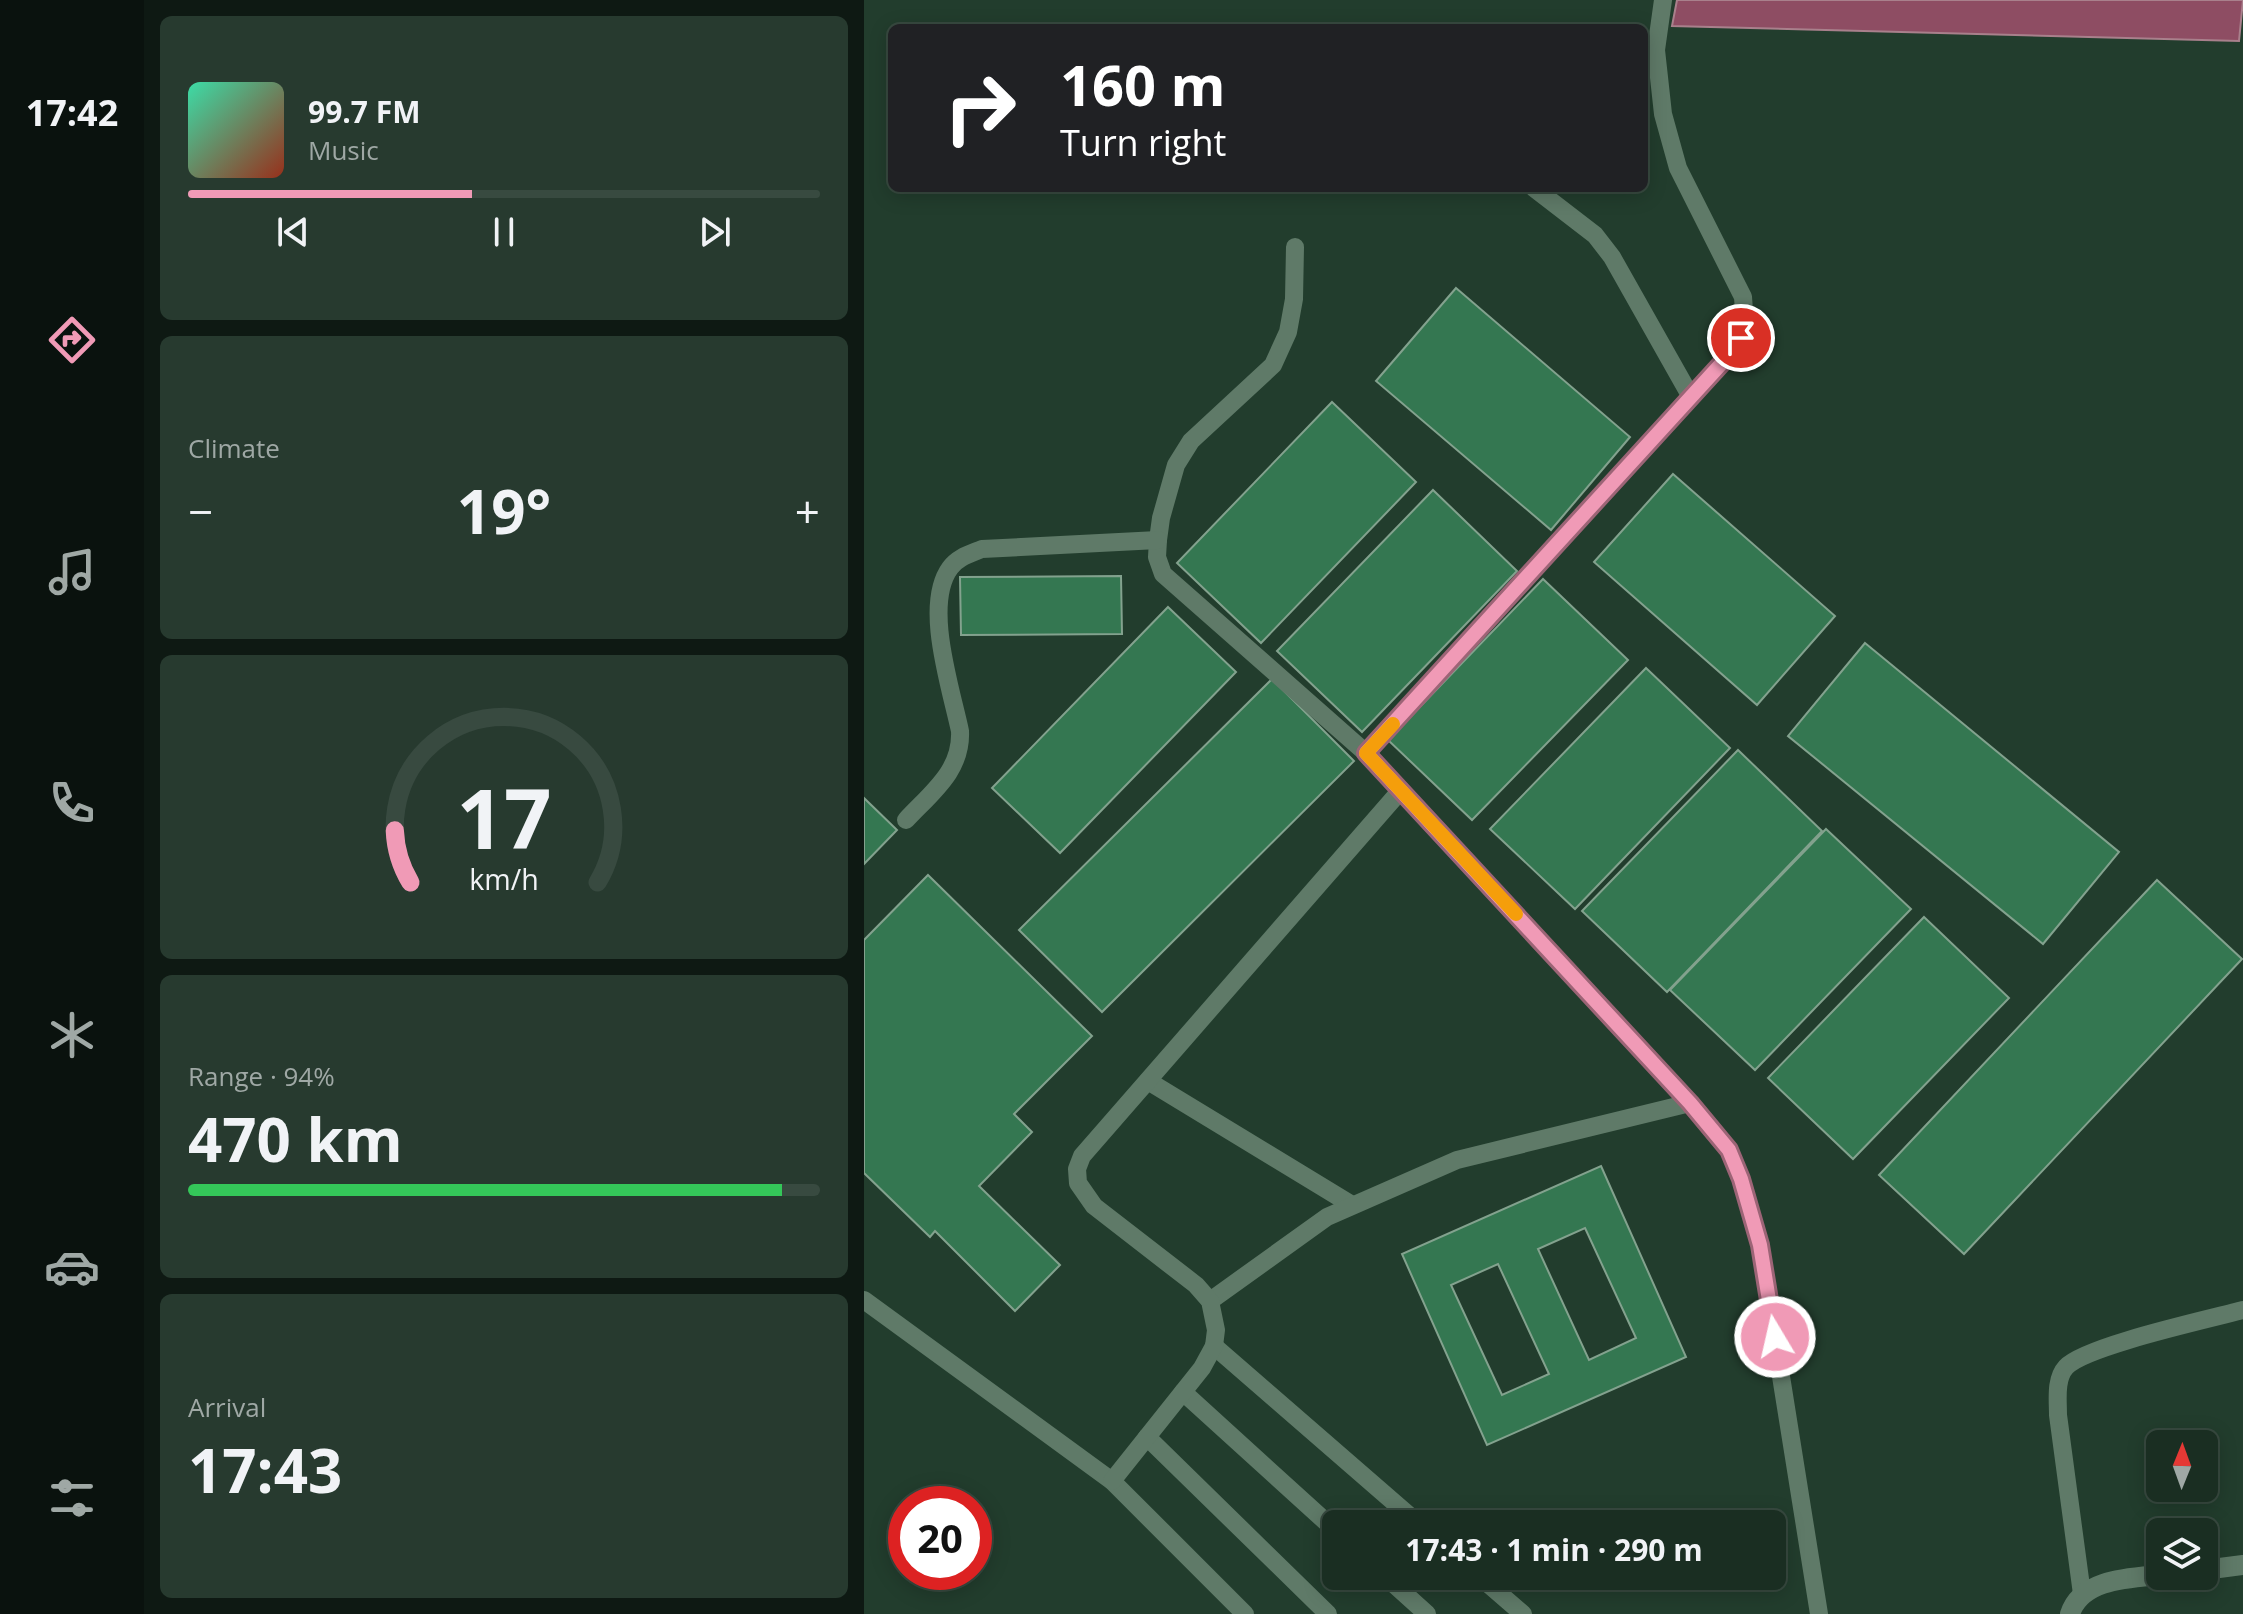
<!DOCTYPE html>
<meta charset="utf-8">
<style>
body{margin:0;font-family:"Open Sans",sans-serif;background:#273a2f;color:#f1f3f6;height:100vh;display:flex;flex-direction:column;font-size:30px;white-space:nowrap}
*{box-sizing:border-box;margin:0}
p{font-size:26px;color:#9fa8a5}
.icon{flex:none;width:44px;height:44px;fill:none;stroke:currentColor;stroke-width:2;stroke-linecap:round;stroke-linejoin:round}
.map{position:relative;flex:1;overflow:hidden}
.side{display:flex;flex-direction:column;gap:16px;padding:16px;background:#0e1913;width:720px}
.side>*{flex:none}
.banner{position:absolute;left:24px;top:24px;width:760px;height:168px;border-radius:12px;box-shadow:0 4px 20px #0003,0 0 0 2px #384a40;background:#202124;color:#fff;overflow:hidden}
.needle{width:52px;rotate:1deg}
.tools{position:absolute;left:1282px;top:1430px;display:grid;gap:16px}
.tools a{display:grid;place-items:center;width:72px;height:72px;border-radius:12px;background:#1a2e22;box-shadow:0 4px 20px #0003,0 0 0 2px #384a40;font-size:40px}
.speed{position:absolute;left:24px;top:1486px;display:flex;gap:16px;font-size:40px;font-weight:700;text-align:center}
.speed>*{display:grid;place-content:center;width:104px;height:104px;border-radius:50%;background:#1a2e22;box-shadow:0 4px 20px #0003,0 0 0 2px #384a40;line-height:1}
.speed .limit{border:12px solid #d22;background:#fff;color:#111}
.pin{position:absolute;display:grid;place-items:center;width:68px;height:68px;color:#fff;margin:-34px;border:4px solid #fff;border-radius:50%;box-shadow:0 2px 8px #0007}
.me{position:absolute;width:88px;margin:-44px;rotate:351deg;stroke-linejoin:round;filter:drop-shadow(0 0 6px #0008)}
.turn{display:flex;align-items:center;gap:28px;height:168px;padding:0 40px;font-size:36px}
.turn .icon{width:104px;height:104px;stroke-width:2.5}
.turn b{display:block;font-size:56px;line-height:68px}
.big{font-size:60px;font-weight:700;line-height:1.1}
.side .tile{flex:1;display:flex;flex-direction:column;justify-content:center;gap:12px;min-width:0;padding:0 28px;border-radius:12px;background:#273a2f}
.side .dial{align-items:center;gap:0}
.dial svg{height:208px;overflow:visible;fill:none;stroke:#384a40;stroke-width:7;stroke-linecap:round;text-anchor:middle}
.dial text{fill:#f1f3f6;stroke:none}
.song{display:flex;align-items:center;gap:24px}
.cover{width:96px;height:96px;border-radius:12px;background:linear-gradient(135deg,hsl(160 70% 55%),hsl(10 70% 35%))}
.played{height:8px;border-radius:4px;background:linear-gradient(90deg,#f09ab6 45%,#384a40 45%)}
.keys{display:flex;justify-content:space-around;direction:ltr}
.heat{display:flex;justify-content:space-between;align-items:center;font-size:44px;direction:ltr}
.charge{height:12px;border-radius:6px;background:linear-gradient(90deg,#34c759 94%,#384a40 0)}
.trip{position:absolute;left:458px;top:1510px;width:464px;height:80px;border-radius:12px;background:#1a2e22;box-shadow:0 4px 20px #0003,0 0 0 2px #384a40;font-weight:700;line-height:80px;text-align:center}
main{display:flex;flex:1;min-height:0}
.tab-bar{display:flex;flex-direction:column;width:144px;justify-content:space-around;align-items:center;background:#0a120e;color:#9fa8a5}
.tab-bar .icon{width:56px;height:56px}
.tab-bar .selected{color:#f09ab6}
.tab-bar b{font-size:36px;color:#f1f3f6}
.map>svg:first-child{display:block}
</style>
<main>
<nav class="tab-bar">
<b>17:42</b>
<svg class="icon selected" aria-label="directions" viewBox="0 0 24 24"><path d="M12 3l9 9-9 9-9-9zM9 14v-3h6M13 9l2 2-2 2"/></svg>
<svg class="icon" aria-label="music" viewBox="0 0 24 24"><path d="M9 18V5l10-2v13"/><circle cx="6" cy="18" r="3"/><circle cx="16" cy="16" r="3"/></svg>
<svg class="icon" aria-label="phone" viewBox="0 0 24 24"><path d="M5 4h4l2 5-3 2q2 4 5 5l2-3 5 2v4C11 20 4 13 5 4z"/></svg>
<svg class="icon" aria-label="climate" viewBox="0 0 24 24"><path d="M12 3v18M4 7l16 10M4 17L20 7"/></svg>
<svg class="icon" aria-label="car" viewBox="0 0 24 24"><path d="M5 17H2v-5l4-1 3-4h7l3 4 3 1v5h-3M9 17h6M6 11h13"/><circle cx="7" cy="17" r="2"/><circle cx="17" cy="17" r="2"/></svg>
<svg class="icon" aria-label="filters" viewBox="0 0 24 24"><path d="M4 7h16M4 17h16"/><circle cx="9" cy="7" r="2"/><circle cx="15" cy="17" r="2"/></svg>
</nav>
<section class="side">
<div class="tile">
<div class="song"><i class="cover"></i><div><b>99.7 FM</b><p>Music</p></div></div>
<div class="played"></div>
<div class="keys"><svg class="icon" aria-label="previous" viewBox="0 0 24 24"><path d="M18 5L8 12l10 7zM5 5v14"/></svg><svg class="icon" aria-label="pause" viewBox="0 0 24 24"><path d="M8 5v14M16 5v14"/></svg><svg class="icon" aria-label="next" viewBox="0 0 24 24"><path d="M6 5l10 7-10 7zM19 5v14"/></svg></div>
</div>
<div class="tile"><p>Climate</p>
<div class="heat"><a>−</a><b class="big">19°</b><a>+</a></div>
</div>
<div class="tile dial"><svg viewBox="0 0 100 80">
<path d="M14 69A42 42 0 1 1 86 69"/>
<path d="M14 69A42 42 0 0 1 8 49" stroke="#f09ab6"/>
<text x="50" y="56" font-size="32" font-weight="700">17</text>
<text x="50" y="72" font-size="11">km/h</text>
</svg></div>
<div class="tile"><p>Range · 94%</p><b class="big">470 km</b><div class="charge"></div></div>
<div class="tile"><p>Arrival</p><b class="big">17:43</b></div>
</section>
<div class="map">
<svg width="1379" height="1614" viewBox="0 0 1379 1614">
<rect width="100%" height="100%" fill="#223d2d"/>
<polygon fill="#8e4d63" stroke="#a9808c" stroke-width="2" points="813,0 1379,0 1375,41 808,26"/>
<g fill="#347751" stroke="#83a28e" stroke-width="2" fill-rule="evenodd">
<polygon points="592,288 766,437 687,530 512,381"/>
<polygon points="468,402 552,482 397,643 313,563"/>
<polygon points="809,474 971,616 893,705 730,562"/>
<polygon points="569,490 653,571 498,732 413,651"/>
<polygon points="257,576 258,634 97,635 96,577"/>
<polygon points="679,579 764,660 608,820 524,740"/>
<polygon points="304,607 372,672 196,853 128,788"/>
<polygon points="1001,643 1255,852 1179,944 924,736"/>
<polygon points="782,668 866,748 711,909 626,829"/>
<polygon points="408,679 490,761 238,1012 155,930"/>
<polygon points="874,750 958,831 803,992 718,911"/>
<polygon points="0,798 33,830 0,864"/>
<polygon points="962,829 1047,909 891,1070 806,990"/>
<polygon points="64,875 228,1036 150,1114 168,1132 115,1186 196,1265 151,1311 71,1231 66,1237 0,1173 0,940"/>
<polygon points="1293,880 1378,959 1100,1254 1015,1175"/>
<polygon points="1060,917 1145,998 989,1159 904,1078"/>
<path d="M 737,1166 L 822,1357 L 623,1445 L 538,1254 ZM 721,1228 L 772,1338 L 725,1360 L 674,1249 ZM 634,1264 L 685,1374 L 638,1395 L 587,1285 Z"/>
</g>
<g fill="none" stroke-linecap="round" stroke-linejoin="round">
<g stroke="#5f7a68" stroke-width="18">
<polyline points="670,188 731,235 748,257 827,397"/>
<polyline points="431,247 430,299 424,332 409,365 327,441 312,465 297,518 294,540 293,557 299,574 502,753 826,1103 865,1150 877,1179 896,1245 955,1614"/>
<polyline points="502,753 868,352 881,324 879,297 814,168 799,114 792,50 799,0"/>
<path d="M 42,820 C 67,793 98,771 96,731 C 87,688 59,605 86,568 C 94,557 106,554 118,549 L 294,540"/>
<polyline points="284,1081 488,1205"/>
<polyline points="0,1300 248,1481 381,1614"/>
<polyline points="346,1301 463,1217 593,1160 826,1103"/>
<polyline points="350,1346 555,1524"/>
<polyline points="319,1392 472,1531"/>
<polyline points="283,1437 464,1614"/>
<polyline points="248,1481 338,1368 350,1346 352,1330 346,1301 332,1285 230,1206 214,1183 213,1169 218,1156 537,790"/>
<polyline points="521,1576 563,1614"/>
<polyline points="615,1576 659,1614"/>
<path d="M 1218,1594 L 1194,1415 C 1194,1400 1191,1379 1202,1367 C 1221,1346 1346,1319 1379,1310"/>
</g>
<g stroke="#5f7a68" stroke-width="20">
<polyline points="1340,1570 1379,1565"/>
<path d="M 1206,1614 C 1217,1579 1265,1578 1296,1575"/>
</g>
</g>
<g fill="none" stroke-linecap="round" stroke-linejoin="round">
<defs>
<polyline id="route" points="877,338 868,352 502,753 826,1103 865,1150 877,1179 896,1245 911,1337"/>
</defs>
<use href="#route" stroke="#9c6476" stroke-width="20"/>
<use href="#route" stroke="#f09ab6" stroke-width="14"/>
<polyline stroke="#f59e0b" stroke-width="14" points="529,724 502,753 652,914"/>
</g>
</svg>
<div class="tools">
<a><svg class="needle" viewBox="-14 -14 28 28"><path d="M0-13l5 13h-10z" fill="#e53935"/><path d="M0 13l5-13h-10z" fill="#9fa8a5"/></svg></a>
<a><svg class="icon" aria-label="layers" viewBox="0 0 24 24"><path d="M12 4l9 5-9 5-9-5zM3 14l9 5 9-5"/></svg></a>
</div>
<div class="speed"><div class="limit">20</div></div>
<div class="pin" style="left:877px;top:338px;background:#d93025"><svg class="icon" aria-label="arrive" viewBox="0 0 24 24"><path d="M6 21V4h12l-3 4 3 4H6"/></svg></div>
<svg class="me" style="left:911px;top:1337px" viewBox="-20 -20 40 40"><circle r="17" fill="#f09ab6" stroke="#fff" stroke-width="3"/><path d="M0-11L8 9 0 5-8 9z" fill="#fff"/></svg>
<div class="trip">17:43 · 1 min · 290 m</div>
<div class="banner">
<div class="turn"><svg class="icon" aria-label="right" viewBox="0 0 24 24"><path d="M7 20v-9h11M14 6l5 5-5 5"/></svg><div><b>160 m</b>Turn right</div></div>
</div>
</div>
</main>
